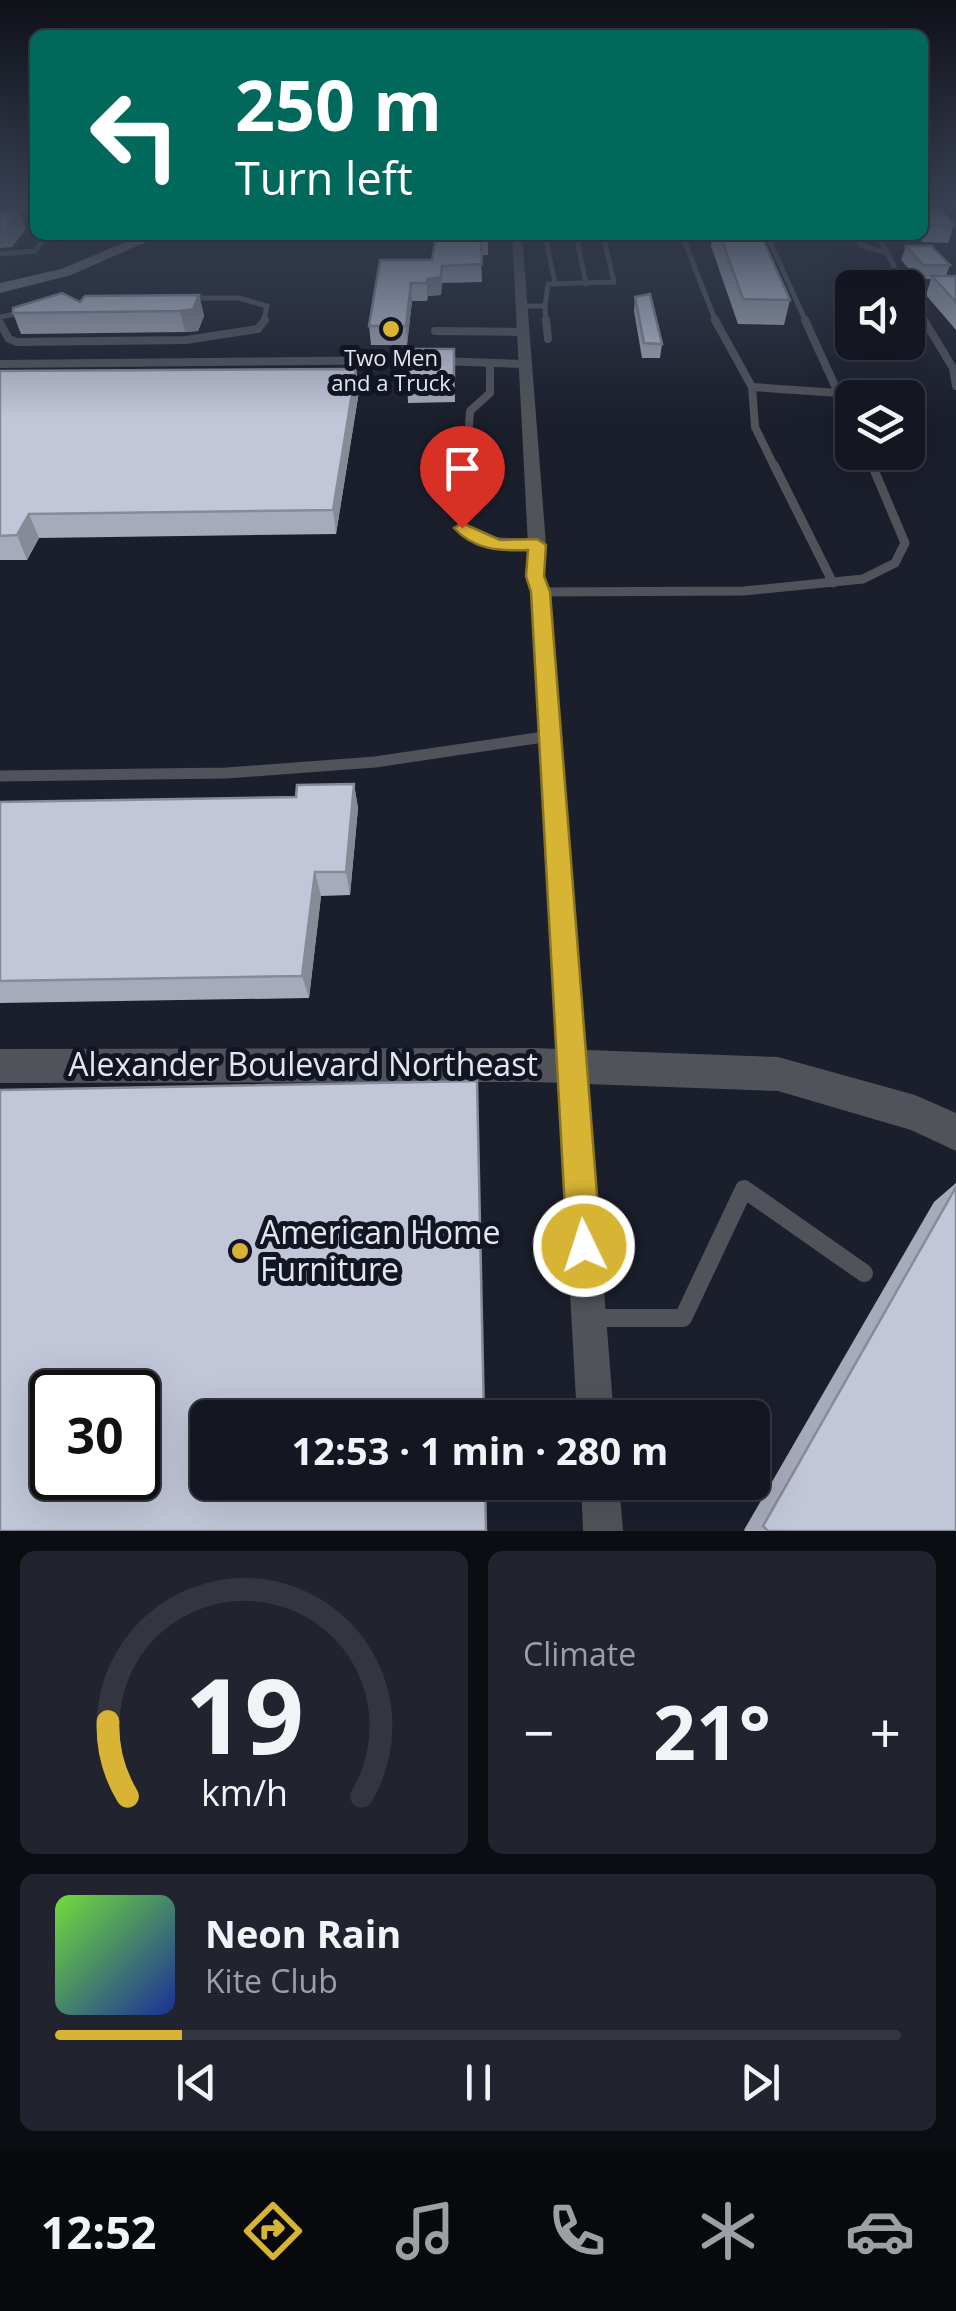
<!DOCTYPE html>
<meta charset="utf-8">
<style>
body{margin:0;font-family:"Open Sans",sans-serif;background:#21242e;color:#f1f3f6;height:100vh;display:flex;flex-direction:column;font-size:38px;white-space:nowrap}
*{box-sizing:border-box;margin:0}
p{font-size:32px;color:#9d9fa5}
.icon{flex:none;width:55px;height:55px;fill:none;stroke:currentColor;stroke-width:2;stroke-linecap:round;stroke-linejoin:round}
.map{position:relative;height:1531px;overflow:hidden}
.panel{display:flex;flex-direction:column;gap:20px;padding:20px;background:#0b0d12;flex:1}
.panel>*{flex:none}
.banner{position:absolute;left:30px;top:30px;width:898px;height:210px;border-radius:15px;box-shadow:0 10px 40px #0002,0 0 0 2px #33363f;background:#00695c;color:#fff;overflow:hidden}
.tools{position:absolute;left:835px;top:270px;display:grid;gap:20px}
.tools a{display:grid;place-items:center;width:90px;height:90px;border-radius:15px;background:#141721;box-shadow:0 10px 40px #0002,0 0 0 2px #33363f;font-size:50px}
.speed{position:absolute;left:30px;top:1370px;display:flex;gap:20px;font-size:50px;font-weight:700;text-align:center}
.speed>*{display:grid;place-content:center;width:130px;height:130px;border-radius:50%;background:#141721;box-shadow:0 10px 40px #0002,0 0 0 2px #33363f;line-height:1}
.speed .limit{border:5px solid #111;border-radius:15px;background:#fff;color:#111}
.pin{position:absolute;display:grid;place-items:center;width:85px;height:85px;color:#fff;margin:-102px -42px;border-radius:50% 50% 50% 0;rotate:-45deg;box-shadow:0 0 10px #0007}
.pin .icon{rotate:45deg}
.me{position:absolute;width:110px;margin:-55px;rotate:356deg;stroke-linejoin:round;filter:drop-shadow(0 0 8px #0008)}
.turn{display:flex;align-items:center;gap:35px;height:210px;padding:0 40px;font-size:45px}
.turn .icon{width:130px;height:130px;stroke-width:2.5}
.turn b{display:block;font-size:70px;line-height:85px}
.big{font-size:75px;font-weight:700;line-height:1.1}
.panel .tile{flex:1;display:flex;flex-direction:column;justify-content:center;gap:15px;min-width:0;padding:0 35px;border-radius:15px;background:#21242e}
.panel .dial{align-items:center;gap:0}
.dial svg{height:260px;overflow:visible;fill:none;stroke:#33363f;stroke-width:7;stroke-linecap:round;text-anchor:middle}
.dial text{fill:#f1f3f6;stroke:none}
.song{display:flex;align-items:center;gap:30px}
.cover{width:120px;height:120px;border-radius:15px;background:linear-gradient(135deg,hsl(100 70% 55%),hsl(230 70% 35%))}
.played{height:10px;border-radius:5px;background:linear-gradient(90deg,#d7b434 15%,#33363f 15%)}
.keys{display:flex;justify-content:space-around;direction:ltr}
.heat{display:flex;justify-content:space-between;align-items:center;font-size:55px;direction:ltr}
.panel .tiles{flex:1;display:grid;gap:20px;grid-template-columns:1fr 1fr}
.tile:last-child{grid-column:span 2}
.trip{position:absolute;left:190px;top:1400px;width:580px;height:100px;border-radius:15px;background:#141721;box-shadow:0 10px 40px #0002,0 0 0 2px #33363f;font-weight:700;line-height:100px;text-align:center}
.dock{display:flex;height:160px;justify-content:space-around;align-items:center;background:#08090d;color:#9d9fa5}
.dock .icon{width:70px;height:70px}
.dock .on{color:#d7b434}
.dock b{font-size:45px;color:#f1f3f6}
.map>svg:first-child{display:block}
</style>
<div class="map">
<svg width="956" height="1531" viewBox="0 0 956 1531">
<rect width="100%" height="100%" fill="#1b1f2c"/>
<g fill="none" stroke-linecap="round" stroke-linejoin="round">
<g stroke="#51535a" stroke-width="5">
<polyline points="545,235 555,283"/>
<polyline points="576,235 586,284"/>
<polyline points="682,235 716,322"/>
<polyline points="767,235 806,322"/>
<polyline points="853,235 862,246 888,253"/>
<polyline points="878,235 905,288"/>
<polyline points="684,239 725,239"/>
<polyline points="0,254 35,251 47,235"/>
<polyline points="908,292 926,322"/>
<polyline points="187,298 239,298 267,306 263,322"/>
<polyline points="521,306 545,306 548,284 614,282 603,235"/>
<polyline points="545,306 546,322"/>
<polyline points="0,317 25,312"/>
</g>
<g stroke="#51535a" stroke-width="8">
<polyline points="546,320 548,339"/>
<polyline points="715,320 752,387 755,427 775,468"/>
<polyline points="805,320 852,423"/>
<polyline points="924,320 953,368 956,386"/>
<polyline points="0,323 9,339 17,342 186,340 258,329 265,320"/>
<polyline points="435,331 523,332"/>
<polyline points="439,361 525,364"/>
<polyline points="0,364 421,360"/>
<polyline points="752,387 839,393"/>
<polyline points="866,452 873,468"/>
<polyline points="466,468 470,411 490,393 490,364"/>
</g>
<g stroke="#51535a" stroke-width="9">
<polyline points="466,465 462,528 489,541 537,545"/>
<polyline points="774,465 833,583"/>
<polyline points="540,592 744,591 863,579 895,563 905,543 872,465"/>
</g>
<polyline stroke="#51535a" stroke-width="11" points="0,776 227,773 375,762 550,736"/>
<polyline stroke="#51535a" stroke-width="18" points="593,1318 683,1318 744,1189 864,1273"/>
<g fill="#51535a" fill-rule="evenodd">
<polygon points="512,235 522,235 546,545 544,577 549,592 614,1418 577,1418 531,592 526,577 528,545"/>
<polygon points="581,1482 619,1482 623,1531 583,1531"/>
</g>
<polygon fill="#51535a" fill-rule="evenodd" points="533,1048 778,1057 915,1095 956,1113 956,1151 911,1130 778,1091 533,1082 0,1083 0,1049"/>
<polygon fill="#6d717c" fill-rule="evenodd" points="143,235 162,235 71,275 0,293 0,283 61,269"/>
</g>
<g fill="#a6aaba">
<polygon points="922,205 954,225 948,243 923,242 917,235 922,235"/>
<polygon points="488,235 488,255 481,255 482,282 442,283 441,295 428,296 427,301 412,301 407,345 371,345 369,326 432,260"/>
<polygon points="713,235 761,235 790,300 784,325 738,324 711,246"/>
<polygon points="906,246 950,265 946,276 956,276 956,330 926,295 931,279 918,279 901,260"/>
<polygon points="199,295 204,316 198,331 185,332 21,334 13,313 80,302"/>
<polygon points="635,297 662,344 660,358 642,358 634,311"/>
<polygon points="454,349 455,402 408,403 407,380"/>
<polygon points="356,369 359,391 336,534 39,538 27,560 0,560 0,371"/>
<polygon points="354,784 358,808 350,895 321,896 309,998 0,1003 0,802 296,797"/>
<polygon points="956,1183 956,1531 745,1531 744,1530 934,1202"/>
</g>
<g fill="#878b97">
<polygon points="19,210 26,229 12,247 0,248 0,228"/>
<polygon points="442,266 441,295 428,296 427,301 427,279"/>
<polygon points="411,283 412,301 407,345 406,326"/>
<polygon points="199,295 204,316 198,331 185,332 180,311"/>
<polygon points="356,369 359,391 336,534 333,510"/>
<polygon points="29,514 39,538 27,560 17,535"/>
<polygon points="354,784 358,808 350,895 346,872"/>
<polygon points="315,872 321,896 309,998 302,976"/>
</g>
<g fill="#c1c6d8" stroke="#878b97" stroke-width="2.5" fill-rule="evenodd">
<polygon points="922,205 937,205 954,225 929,225 922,217"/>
<polygon points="19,210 6,227 0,228 0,211"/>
<polygon points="436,235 488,235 488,238 481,238 482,264 442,266 441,277 427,279 426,283 411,283 406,326 369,326 380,260 432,260"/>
<polygon points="720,235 761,235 790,300 743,299"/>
<polygon points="906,246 931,246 950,265 923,265"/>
<polygon points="932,276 956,276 956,302"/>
<polygon points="62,293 80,302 85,296 199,295 193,309 180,311 13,313 13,308"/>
<polygon points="650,294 662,344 644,343 635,297"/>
<polygon points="409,349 454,349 454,379 407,380"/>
<polygon points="356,369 333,510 29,514 17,535 0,536 0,371"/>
<polygon points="354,784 346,872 315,872 302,976 0,981 0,802 296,797 297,785"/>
<path d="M 477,1081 L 484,1418 L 208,1418 L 208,1482 L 485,1482 L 486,1531 L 0,1531 L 0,1090 ZM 52,1392 L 138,1392 L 138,1478 L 52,1478 Z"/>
<polygon points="956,1187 956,1531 768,1531 763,1526"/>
</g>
<linearGradient id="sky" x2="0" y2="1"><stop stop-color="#0f1118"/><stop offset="0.49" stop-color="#394256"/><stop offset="1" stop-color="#394256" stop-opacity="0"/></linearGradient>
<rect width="956" height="419" fill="url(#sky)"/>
<path fill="#d7b434" stroke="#8c7522" stroke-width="2.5" d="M 462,523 L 500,540 L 537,539 L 546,545 L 544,576 L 550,592 L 601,1246 L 596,1258 L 584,1263 L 572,1258 L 567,1246 L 531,592 L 526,576 L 528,550 C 499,551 474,550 454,528 Z"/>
<g fill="#d7b434" stroke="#121622" stroke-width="4">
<circle cx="391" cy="329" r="10"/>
<circle cx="240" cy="1251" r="10"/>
</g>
<g text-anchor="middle" stroke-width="10" stroke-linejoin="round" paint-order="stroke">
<g font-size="22" fill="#e3e6ef" stroke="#121622">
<text x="391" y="366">Two Men<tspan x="391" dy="25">and a Truck</tspan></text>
</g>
<g font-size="32" fill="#e3e6ef" stroke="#121622">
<text x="303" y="1076">Alexander Boulevard Northeast</text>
</g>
<g font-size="32" fill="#e3e6ef" stroke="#121622" text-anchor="start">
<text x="260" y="1244">American Home<tspan x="260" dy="37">Furniture</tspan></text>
</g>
</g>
</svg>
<div class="tools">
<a><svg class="icon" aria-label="sound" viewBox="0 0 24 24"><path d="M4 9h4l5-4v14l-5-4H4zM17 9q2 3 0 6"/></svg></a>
<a><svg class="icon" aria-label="layers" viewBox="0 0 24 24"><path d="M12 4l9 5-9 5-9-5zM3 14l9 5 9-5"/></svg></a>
</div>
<div class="speed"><div class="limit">30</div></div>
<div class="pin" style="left:462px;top:528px;background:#d93025"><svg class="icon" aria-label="arrive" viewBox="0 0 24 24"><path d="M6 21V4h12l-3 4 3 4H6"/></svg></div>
<svg class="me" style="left:584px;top:1246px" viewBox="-20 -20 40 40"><circle r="17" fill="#d7b434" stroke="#fff" stroke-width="3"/><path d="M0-11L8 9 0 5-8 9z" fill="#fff"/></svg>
<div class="trip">12:53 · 1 min · 280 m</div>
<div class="banner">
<div class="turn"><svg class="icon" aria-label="left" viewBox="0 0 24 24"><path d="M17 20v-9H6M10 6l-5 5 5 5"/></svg><div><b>250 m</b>Turn left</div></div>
</div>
</div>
<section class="panel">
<div class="tiles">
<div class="tile dial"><svg viewBox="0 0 100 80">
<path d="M14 69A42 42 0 1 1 86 69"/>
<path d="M14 69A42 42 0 0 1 8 46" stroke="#d7b434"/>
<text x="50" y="56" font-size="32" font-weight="700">19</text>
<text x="50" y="72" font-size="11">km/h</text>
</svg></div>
<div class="tile"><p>Climate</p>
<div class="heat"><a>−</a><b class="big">21°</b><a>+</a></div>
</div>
<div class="tile">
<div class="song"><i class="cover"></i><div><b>Neon Rain</b><p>Kite Club</p></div></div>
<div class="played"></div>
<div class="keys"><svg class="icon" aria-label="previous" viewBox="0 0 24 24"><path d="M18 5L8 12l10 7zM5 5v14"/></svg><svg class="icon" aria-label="pause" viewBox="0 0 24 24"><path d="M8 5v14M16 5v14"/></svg><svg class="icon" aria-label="next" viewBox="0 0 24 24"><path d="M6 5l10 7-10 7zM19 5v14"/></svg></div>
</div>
</div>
</section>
<nav class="dock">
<b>12:52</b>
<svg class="icon on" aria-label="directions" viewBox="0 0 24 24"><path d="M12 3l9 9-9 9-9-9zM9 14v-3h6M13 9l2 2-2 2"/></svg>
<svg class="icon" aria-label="music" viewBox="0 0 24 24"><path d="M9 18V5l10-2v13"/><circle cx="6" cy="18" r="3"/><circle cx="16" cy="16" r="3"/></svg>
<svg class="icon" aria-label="phone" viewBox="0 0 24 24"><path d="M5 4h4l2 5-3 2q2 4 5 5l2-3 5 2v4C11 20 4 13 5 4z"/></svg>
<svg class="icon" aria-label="climate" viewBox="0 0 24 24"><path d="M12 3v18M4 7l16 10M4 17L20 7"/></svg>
<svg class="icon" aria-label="car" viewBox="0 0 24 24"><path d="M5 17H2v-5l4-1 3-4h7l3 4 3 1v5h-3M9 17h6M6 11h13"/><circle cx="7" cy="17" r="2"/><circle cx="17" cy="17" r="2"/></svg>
</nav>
